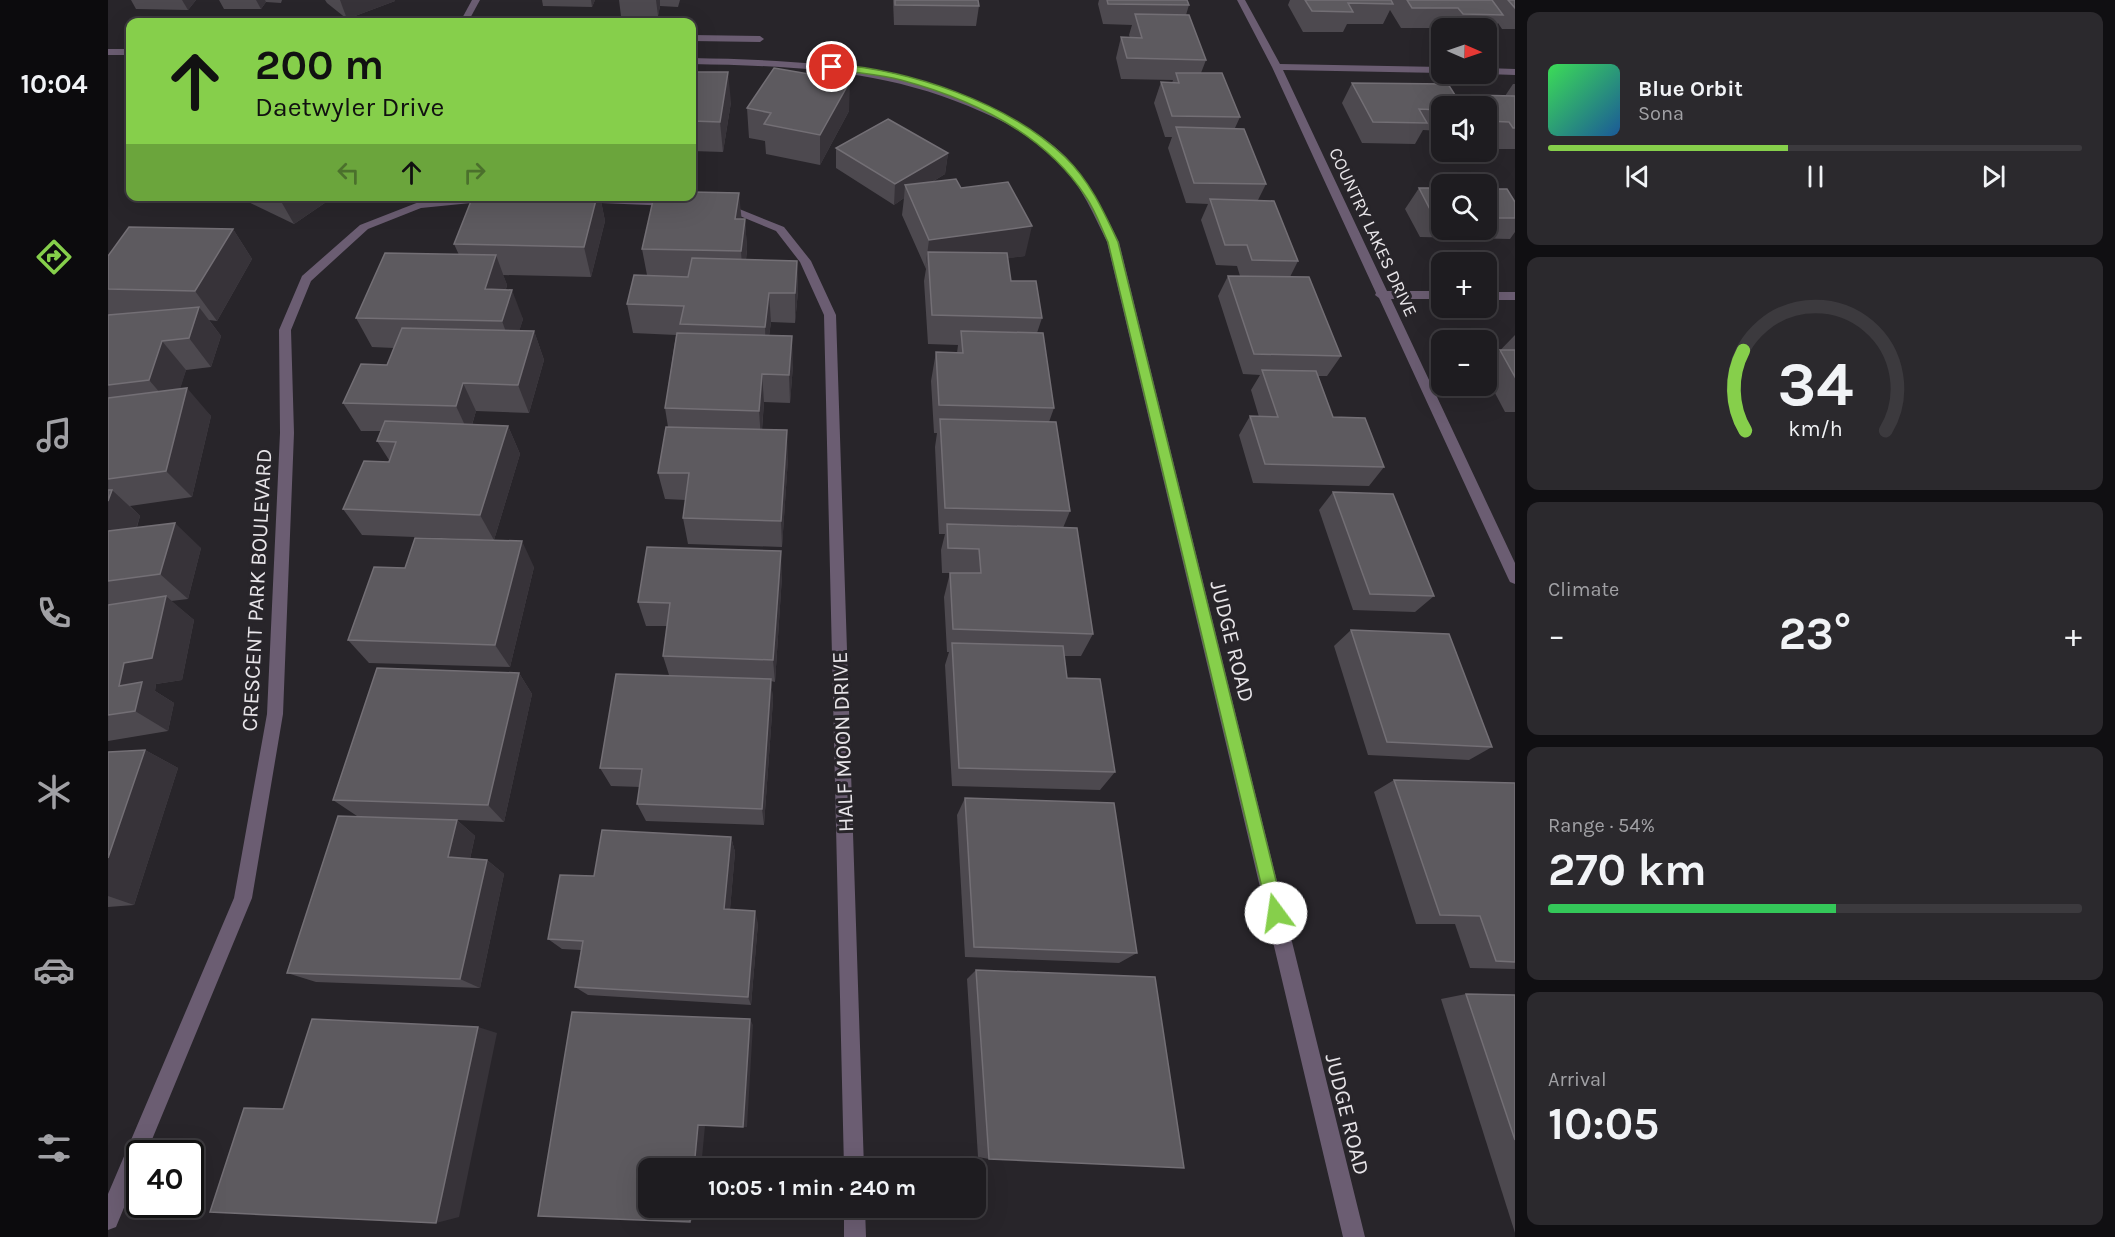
<!DOCTYPE html>
<meta charset="utf-8">
<style>
body{margin:0;font-family:Karla,sans-serif;background:#2b292d;color:#f1f3f6;height:100vh;display:flex;flex-direction:column;font-size:22px;white-space:nowrap}
*{box-sizing:border-box;margin:0}
p{font-size:20px;color:#a1a1a5}
.icon{flex:none;width:33px;height:33px;fill:none;stroke:currentColor;stroke-width:2;stroke-linecap:round;stroke-linejoin:round}
.map{position:relative;flex:1;overflow:hidden}
.details{display:flex;flex-direction:column;gap:12px;padding:12px;background:#100f12;width:600px}
.details>*{flex:none}
.hud{position:absolute;left:18px;top:18px;width:570px;height:183px;border-radius:12px;box-shadow:0 6px 24px #0002,0 0 0 2px #3c3a3e;background:#86cf4b;color:#111;overflow:hidden}
.needle{width:39px;rotate:92deg}
.fabs{position:absolute;left:1323px;top:18px;display:grid;gap:12px}
.fabs a{display:grid;place-items:center;width:66px;height:66px;border-radius:12px;background:#1e1c20;box-shadow:0 6px 24px #0002,0 0 0 2px #3c3a3e;font-size:30px}
.speed{position:absolute;left:18px;top:1140px;display:flex;gap:12px;font-size:30px;font-weight:700;text-align:center}
.speed>*{display:grid;place-content:center;width:78px;height:78px;border-radius:50%;background:#1e1c20;box-shadow:0 6px 24px #0002,0 0 0 2px #3c3a3e;line-height:1}
.speed .limit{border:3px solid #111;border-radius:9px;background:#fff;color:#111}
.pin{position:absolute;display:grid;place-items:center;width:51px;height:51px;color:#fff;margin:-26px;border:3px solid #fff;border-radius:50%;box-shadow:0 2px 6px #0007}
.me{position:absolute;width:66px;margin:-33px;rotate:346deg;stroke-linejoin:round;filter:drop-shadow(0 0 4px #0008)}
.turn{display:flex;align-items:center;gap:21px;height:126px;padding:0 30px;font-size:27px}
.turn .icon{width:78px;height:78px;stroke-width:2.5}
.turn b{display:block;font-size:42px;line-height:51px}
.lanes{display:flex;align-items:center;height:57px;padding:0 30px;background:#0003;justify-content:center;gap:30px;direction:ltr}
.lanes .off{opacity:.35}
.big{font-size:45px;font-weight:700;line-height:1.1}
.details .card{flex:1;display:flex;flex-direction:column;justify-content:center;gap:9px;min-width:0;padding:0 21px;border-radius:12px;background:#2b292d}
.details .dial{align-items:center;gap:0}
.dial svg{height:156px;overflow:visible;fill:none;stroke:#3c3a3e;stroke-width:7;stroke-linecap:round;text-anchor:middle}
.dial text{fill:#f1f3f6;stroke:none}
.song{display:flex;align-items:center;gap:18px}
.cover{width:72px;height:72px;border-radius:9px;background:linear-gradient(135deg,hsl(130 70% 55%),hsl(210 70% 35%))}
.played{height:6px;border-radius:3px;background:linear-gradient(90deg,#86cf4b 45%,#3c3a3e 45%)}
.keys{display:flex;justify-content:space-around;direction:ltr}
.heat{display:flex;justify-content:space-between;align-items:center;font-size:33px;direction:ltr}
.charge{height:9px;border-radius:4px;background:linear-gradient(90deg,#34c759 54%,#3c3a3e 0)}
.trip{position:absolute;left:530px;top:1158px;width:348px;height:60px;border-radius:12px;background:#1e1c20;box-shadow:0 6px 24px #0002,0 0 0 2px #3c3a3e;font-weight:700;line-height:60px;text-align:center}
main{display:flex;flex:1;min-height:0}
.tabs{display:flex;flex-direction:column;width:108px;justify-content:space-around;align-items:center;background:#0c0b0d;color:#a1a1a5}
.tabs .icon{width:42px;height:42px}
.tabs .current{color:#86cf4b}
.tabs b{font-size:27px;color:#f1f3f6}
.map>svg:first-child{display:block}
</style>
<main>
<nav class="tabs">
<b>10:04</b>
<svg class="icon current" aria-label="directions" viewBox="0 0 24 24"><path d="M12 3l9 9-9 9-9-9zM9 14v-3h6M13 9l2 2-2 2"/></svg>
<svg class="icon" aria-label="music" viewBox="0 0 24 24"><path d="M9 18V5l10-2v13"/><circle cx="6" cy="18" r="3"/><circle cx="16" cy="16" r="3"/></svg>
<svg class="icon" aria-label="phone" viewBox="0 0 24 24"><path d="M5 4h4l2 5-3 2q2 4 5 5l2-3 5 2v4C11 20 4 13 5 4z"/></svg>
<svg class="icon" aria-label="climate" viewBox="0 0 24 24"><path d="M12 3v18M4 7l16 10M4 17L20 7"/></svg>
<svg class="icon" aria-label="car" viewBox="0 0 24 24"><path d="M5 17H2v-5l4-1 3-4h7l3 4 3 1v5h-3M9 17h6M6 11h13"/><circle cx="7" cy="17" r="2"/><circle cx="17" cy="17" r="2"/></svg>
<svg class="icon" aria-label="filters" viewBox="0 0 24 24"><path d="M4 7h16M4 17h16"/><circle cx="9" cy="7" r="2"/><circle cx="15" cy="17" r="2"/></svg>
</nav>
<div class="map">
<svg width="1407" height="1237" viewBox="0 0 1407 1237">
<rect width="100%" height="100%" fill="#28252a"/>
<g fill="none" stroke-linecap="round" stroke-linejoin="round">
<g fill="#6b5d72" fill-rule="evenodd">
<polygon points="364,0 372,0 360,22 352,22"/>
<polygon points="1129,0 1137,0 1172,64 1334,67 1334,73 1175,70 1279,291 1334,291 1334,299 1283,299 1407,563 1407,584 1402,582 1400,578 1271,298 1267,295 1268,293 1164,67"/>
<polygon points="584,35 652,36 656,39 652,42 584,41"/>
<rect x="0" y="49" width="22" height="6"/>
<path d="M 584,58 C 685,60 784,64 878,106 C 906,119 936,135 958,157 C 981,181 996,212 1011,242 L 1257,1237 L 1235,1237 L 999,242 C 986,215 974,187 953,164 C 932,141 902,124 874,112 C 779,69 686,66 584,64 Z"/>
<polygon points="1378,68 1407,69 1407,75 1378,74"/>
<polygon points="365,196 388,198 383,201 313,208 260,229 203,281 183,330 186,433 175,714 144,898 38,1154 32,1154 32,1169 8,1227 0,1230 0,1194 126,898 159,714 172,433 171,330 194,276 252,225 311,202"/>
<polygon points="473,197 563,200 568,203 563,206 469,202 469,198"/>
<polygon points="614,202 676,227 703,261 728,315 756,1168 736,1168 716,315 692,262 668,231 610,207 609,205"/>
<rect x="1378" y="292" width="29" height="8"/>
<polygon points="736,1208 757,1208 758,1237 736,1237"/>
</g>
</g>
<g fill="#4d494f">
<polygon points="23,0 88,0 80,10 28,9"/>
<polygon points="111,0 174,0 173,3 158,2 153,9 116,9"/>
<polygon points="217,0 287,0 287,1 239,19 219,3"/>
<polygon points="434,0 487,0 484,7 435,6"/>
<polygon points="511,0 572,0 570,7 552,6 550,16 513,16"/>
<polygon points="785,0 870,0 871,6 868,26 786,25"/>
<polygon points="991,0 1079,0 1081,5 1078,15 1098,60 1093,73 1132,117 1127,128 1158,184 1150,200 1190,261 1182,277 1233,356 1219,376 1210,376 1225,417 1276,467 1261,486 1145,483 1131,435 1142,416 1151,417 1143,390 1152,375 1135,374 1110,296 1120,276 1132,276 1129,266 1108,265 1093,220 1100,204 1078,203 1060,148 1064,137 1057,137 1046,103 1053,82 1064,83 1065,80 1013,79 1008,58 1013,37 1022,38 1021,35 1024,25 995,24 990,4"/>
<polygon points="1182,0 1407,0 1407,29 1394,29 1390,23 1383,35 1378,35 1378,28 1293,28 1282,10 1275,24 1239,24 1235,32 1195,32 1180,5"/>
<polygon points="584,72 623,102 615,152 584,151"/>
<polygon points="1244,83 1354,106 1361,95 1397,96 1405,84 1407,84 1407,149 1391,149 1387,142 1378,142 1378,106 1334,106 1334,131 1315,130 1307,144 1254,143 1234,103"/>
<polygon points="639,108 741,111 712,165 658,154 657,141 641,138"/>
<polygon points="728,148 840,153 837,174 824,182 853,188 917,256 899,258 903,281 934,318 929,333 946,408 941,422 962,511 955,528 985,634 973,656 956,656 959,678 1007,772 992,790 844,786 837,665 841,652 839,652 836,597 842,573 834,573 833,550 837,534 831,534 827,447 829,433 826,433 823,381 828,352 849,353 850,345 820,344 816,281 818,269 794,215 796,198 786,205 728,168"/>
<polygon points="1332,178 1372,184 1334,184 1334,230 1378,230 1378,189 1407,218 1407,232 1402,239 1312,237 1297,209 1311,188 1325,188"/>
<polygon points="128,196 227,196 186,224"/>
<polygon points="365,196 492,196 497,221 483,277 395,275 399,285 398,289 415,319 411,331 426,331 436,360 421,413 368,411 364,425 400,426 412,454 386,540 254,535 235,509 281,460 269,441 273,431 253,431 235,403 279,365 286,348 264,347 248,318 351,255 346,244"/>
<polygon points="633,219 637,219 639,249 638,260 689,261 690,291 687,323 663,322 661,336 685,365 682,403 656,402 654,430 680,458 674,547 580,544 575,518 578,500 557,499 550,473 560,427 557,408 568,335 525,333 519,304 539,275 534,249"/>
<polygon points="125,229 144,259 109,321 101,320 113,336 103,367 78,370 72,388 103,416 84,497 22,506 32,516 29,527 93,548 80,599 63,601 86,620 74,680 48,684 47,691 66,703 60,731 0,741 0,256"/>
<polygon points="1407,335 1407,412 1397,412 1378,376 1378,365"/>
<polygon points="1225,492 1326,596 1307,612 1245,610 1211,510"/>
<polygon points="426,567 402,667 261,663 240,640 297,568"/>
<polygon points="674,576 667,682 663,681 665,700 656,825 538,821 529,804 532,787 503,786 492,768 561,675 555,656 559,626 538,626 530,602"/>
<polygon points="1243,630 1384,747 1361,760 1260,755 1226,646"/>
<polygon points="411,673 424,694 396,822 349,820 367,836 362,859 379,860 396,874 372,988 208,982 179,973 249,816 225,800"/>
<polygon points="37,750 70,768 26,905 0,907 0,752"/>
<polygon points="1286,780 1407,783 1407,969 1362,968 1347,924 1308,924 1266,792"/>
<polygon points="857,798 1029,953 1011,963 857,957 849,815"/>
<polygon points="623,837 627,852 622,909 650,923 643,1005 480,995 467,987 473,950 454,949 440,939 486,876"/>
<polygon points="868,970 881,1159 870,1157 859,979"/>
<polygon points="1358,994 1407,995 1407,1233 1333,999"/>
</g>
<g fill="#373339">
<polygon points="74,0 88,0 80,10"/>
<polygon points="148,0 157,0 158,2 153,9"/>
<polygon points="232,0 287,0 287,1 239,19"/>
<polygon points="483,0 487,0 484,7"/>
<polygon points="548,0 552,0 552,6 550,16"/>
<polygon points="620,72 623,102 615,152 612,122"/>
<polygon points="742,81 741,111 712,165 712,135"/>
<polygon points="840,153 837,174 802,195 797,185 796,198 786,205 787,184"/>
<polygon points="631,193 634,223 627,219"/>
<polygon points="170,196 227,196 186,224"/>
<polygon points="489,196 492,196 497,221 483,277 476,247"/>
<polygon points="637,219 639,249 635,281 633,251"/>
<polygon points="924,226 917,256 821,269 820,252 817,270 821,240"/>
<polygon points="125,229 144,259 109,321 87,291"/>
<polygon points="388,255 399,285 388,318 377,289"/>
<polygon points="689,261 690,291 687,323 687,293"/>
<polygon points="404,290 415,319 405,351 394,321"/>
<polygon points="661,293 663,322 658,356 657,327"/>
<polygon points="91,307 113,336 103,367 81,338"/>
<polygon points="426,331 436,360 421,413 410,385"/>
<polygon points="684,336 685,365 682,403 681,375"/>
<polygon points="54,341 78,370 66,409 41,380"/>
<polygon points="654,374 656,402 653,439 651,411"/>
<polygon points="355,383 368,411 361,434 348,406"/>
<polygon points="79,388 103,416 84,497 58,471"/>
<polygon points="400,426 412,454 386,540 372,515"/>
<polygon points="679,430 680,458 674,547 673,521"/>
<polygon points="4,490 32,516 19,558 0,541 0,501"/>
<polygon points="67,523 93,548 80,599 52,574"/>
<polygon points="414,541 426,567 402,667 387,645"/>
<polygon points="673,551 674,576 667,682 665,660"/>
<polygon points="58,596 86,620 74,680 48,684 47,691 66,703 60,731 27,711 11,686 16,663"/>
<polygon points="411,673 424,694 396,822 380,805"/>
<polygon points="663,679 665,700 656,825 654,809"/>
<polygon points="37,750 70,768 26,905 0,896 0,858"/>
<polygon points="349,820 367,836 359,872 340,857"/>
<polygon points="623,837 627,852 621,921 616,909"/>
<polygon points="379,860 396,874 372,988 352,979"/>
<polygon points="647,911 650,923 643,1005 640,997"/>
<polygon points="642,1019 645,1025 639,1127 635,1127"/>
<polygon points="370,1027 389,1033 351,1217 328,1223"/>
<polygon points="590,1125 597,1126 593,1168 586,1168"/>
<polygon points="583,1208 590,1208 589,1217 582,1222"/>
</g>
<g fill="#5d5a5f" stroke="#736f75" stroke-width="1.5">
<polygon points="787,0 870,0 871,6 787,5"/>
<polygon points="999,0 1079,0 1081,5 1000,4"/>
<polygon points="1197,0 1283,0 1285,4 1240,3 1245,12 1204,11"/>
<polygon points="1299,0 1384,0 1395,15 1355,14 1350,8 1304,8"/>
<polygon points="1400,0 1407,0 1407,8"/>
<polygon points="1027,14 1081,15 1098,60 1019,58 1013,37 1034,38"/>
<polygon points="666,68 742,81 712,135 656,124 663,113 639,108"/>
<polygon points="584,72 620,72 612,122 584,121"/>
<polygon points="1068,73 1114,73 1132,117 1064,116 1053,82 1071,83"/>
<polygon points="1244,83 1340,84 1354,106 1334,106 1334,110 1311,109 1319,123 1265,122"/>
<polygon points="1361,95 1407,96 1407,128 1405,128 1401,122 1378,121 1378,106 1369,106"/>
<polygon points="780,119 840,153 787,184 728,148"/>
<polygon points="1068,127 1136,129 1158,184 1086,183"/>
<polygon points="1332,178 1369,179 1372,184 1336,184"/>
<polygon points="848,179 853,188 900,182 924,226 821,240 797,185"/>
<polygon points="1311,188 1334,188 1334,217 1326,217"/>
<polygon points="1378,189 1399,189 1407,202 1407,218 1378,218"/>
<polygon points="584,192 631,193 627,219 637,219 633,251 534,249 546,196 584,196"/>
<polygon points="365,196 489,196 476,247 346,244"/>
<polygon points="1102,199 1166,201 1190,261 1144,260 1139,245 1117,245"/>
<polygon points="21,227 125,229 87,291 0,289 0,256"/>
<polygon points="820,252 899,253 903,281 928,281 934,318 824,315"/>
<polygon points="277,253 388,255 377,289 404,290 394,321 248,318"/>
<polygon points="584,258 689,261 687,293 661,293 657,327 572,324 576,306 519,304 526,275 580,277"/>
<polygon points="1120,276 1201,277 1233,356 1146,354"/>
<polygon points="91,307 81,338 54,341 41,380 0,385 0,315"/>
<polygon points="294,328 426,331 410,385 355,383 348,406 235,403 253,364 279,365"/>
<polygon points="853,331 935,333 946,408 831,405 828,352 855,353"/>
<polygon points="569,333 684,336 681,375 654,374 651,411 557,408"/>
<polygon points="1392,350 1407,350 1407,377"/>
<polygon points="1154,370 1208,371 1225,417 1257,418 1276,467 1157,464 1142,416 1170,417"/>
<polygon points="79,388 58,471 0,479 0,398"/>
<polygon points="832,419 948,422 962,511 837,508"/>
<polygon points="277,421 400,426 372,515 235,509 256,461 281,462 288,442 269,441"/>
<polygon points="558,427 679,430 673,521 575,518 581,473 550,473"/>
<polygon points="0,490 4,490 0,501"/>
<polygon points="1225,492 1285,494 1326,596 1262,594"/>
<polygon points="67,523 52,574 0,581 0,531"/>
<polygon points="839,524 969,528 985,634 845,629 842,573 873,573 871,549 840,548"/>
<polygon points="307,538 414,541 387,645 240,640 266,567 297,568"/>
<polygon points="539,547 673,551 665,660 555,656 562,603 530,602"/>
<polygon points="58,596 44,658 16,663 11,686 34,682 27,711 0,715 0,605"/>
<polygon points="1243,630 1341,634 1384,747 1279,742"/>
<polygon points="844,643 955,646 959,678 992,679 1007,772 851,768"/>
<polygon points="269,668 411,673 380,805 225,800"/>
<polygon points="508,674 663,679 654,809 529,804 534,769 492,768"/>
<polygon points="37,750 0,858 0,752"/>
<polygon points="1286,780 1407,783 1407,962 1388,961 1372,916 1332,915"/>
<polygon points="857,798 1006,803 1029,953 866,947"/>
<polygon points="230,816 349,820 340,857 379,860 352,979 179,973"/>
<polygon points="494,830 623,837 616,909 647,911 640,997 467,987 475,941 440,939 452,875 486,876"/>
<polygon points="868,970 1047,977 1076,1168 881,1159"/>
<polygon points="1358,994 1407,995 1407,1140"/>
<polygon points="464,1012 642,1019 635,1127 590,1125 586,1168 540,1168 540,1208 583,1208 582,1222 430,1216"/>
<polygon points="204,1019 370,1027 328,1223 102,1212 136,1108 175,1109"/>
</g>
<path fill="#86cf4b" stroke="#578731" stroke-width="1.5" d="M 724,64 C 803,70 899,102 957,157 C 982,181 996,212 1010,242 L 1176,913 L 1174,919 L 1168,921 L 1162,919 L 1160,913 L 1000,242 C 993,227 987,210 978,197 C 937,134 864,99 793,80 C 770,74 745,73 721,68 L 721,65 Z"/>
<g text-anchor="middle" stroke-width="6" stroke-linejoin="round" paint-order="stroke">
<g font-size="18" fill="#e8e5e9" stroke="#28252a">
<text transform="translate(1265 232) rotate(65)" y="6">COUNTRY LAKES DRIVE</text>
</g>
<g font-size="22" fill="#e8e5e9" stroke="#28252a">
<text transform="translate(148 590) rotate(-87)" y="8">CRESCENT PARK BOULEVARD</text>
<text transform="translate(1125 641) rotate(76)" y="8">JUDGE ROAD</text>
<text transform="translate(734 742) rotate(-92)" y="8">HALF MOON DRIVE</text>
<text transform="translate(1240 1114) rotate(76)" y="8">JUDGE ROAD</text>
</g>
</g>
</svg>
<div class="fabs">
<a><svg class="needle" viewBox="-14 -14 28 28"><path d="M0-13l5 13h-10z" fill="#e53935"/><path d="M0 13l5-13h-10z" fill="#a1a1a5"/></svg></a>
<a><svg class="icon" aria-label="sound" viewBox="0 0 24 24"><path d="M4 9h4l5-4v14l-5-4H4zM17 9q2 3 0 6"/></svg></a>
<a><svg class="icon" aria-label="search" viewBox="0 0 24 24"><circle cx="10" cy="10" r="6"/><path d="M15 15l6 6"/></svg></a>
<a>+</a>
<a>−</a>
</div>
<div class="speed"><div class="limit">40</div></div>
<div class="pin" style="left:724px;top:67px;background:#d93025"><svg class="icon" aria-label="arrive" viewBox="0 0 24 24"><path d="M6 21V4h12l-3 4 3 4H6"/></svg></div>
<svg class="me" style="left:1168px;top:913px" viewBox="-20 -20 40 40"><circle r="19" fill="#fff"/><path d="M0-13L10 11 0 6-10 11z" fill="#86cf4b"/></svg>
<div class="trip">10:05 · 1 min · 240 m</div>
<div class="hud">
<div class="turn"><svg class="icon" aria-label="ahead" viewBox="0 0 24 24"><path d="M12 20V5M6 11l6-6 6 6"/></svg><div><b>200 m</b>Daetwyler Drive</div></div>
<div class="lanes"><svg class="icon off" aria-label="left" viewBox="0 0 24 24"><path d="M17 20v-9H6M10 6l-5 5 5 5"/></svg><svg class="icon" aria-label="ahead" viewBox="0 0 24 24"><path d="M12 20V5M6 11l6-6 6 6"/></svg><svg class="icon off" aria-label="right" viewBox="0 0 24 24"><path d="M7 20v-9h11M14 6l5 5-5 5"/></svg></div>
</div>
</div>
<section class="details">
<div class="card">
<div class="song"><i class="cover"></i><div><b>Blue Orbit</b><p>Sona</p></div></div>
<div class="played"></div>
<div class="keys"><svg class="icon" aria-label="previous" viewBox="0 0 24 24"><path d="M18 5L8 12l10 7zM5 5v14"/></svg><svg class="icon" aria-label="pause" viewBox="0 0 24 24"><path d="M8 5v14M16 5v14"/></svg><svg class="icon" aria-label="next" viewBox="0 0 24 24"><path d="M6 5l10 7-10 7zM19 5v14"/></svg></div>
</div>
<div class="card dial"><svg viewBox="0 0 100 80">
<path d="M14 69A42 42 0 1 1 86 69"/>
<path d="M14 69A42 42 0 0 1 13 28" stroke="#86cf4b"/>
<text x="50" y="56" font-size="32" font-weight="700">34</text>
<text x="50" y="72" font-size="11">km/h</text>
</svg></div>
<div class="card"><p>Climate</p>
<div class="heat"><a>−</a><b class="big">23°</b><a>+</a></div>
</div>
<div class="card"><p>Range · 54%</p><b class="big">270 km</b><div class="charge"></div></div>
<div class="card"><p>Arrival</p><b class="big">10:05</b></div>
</section>
</main>
